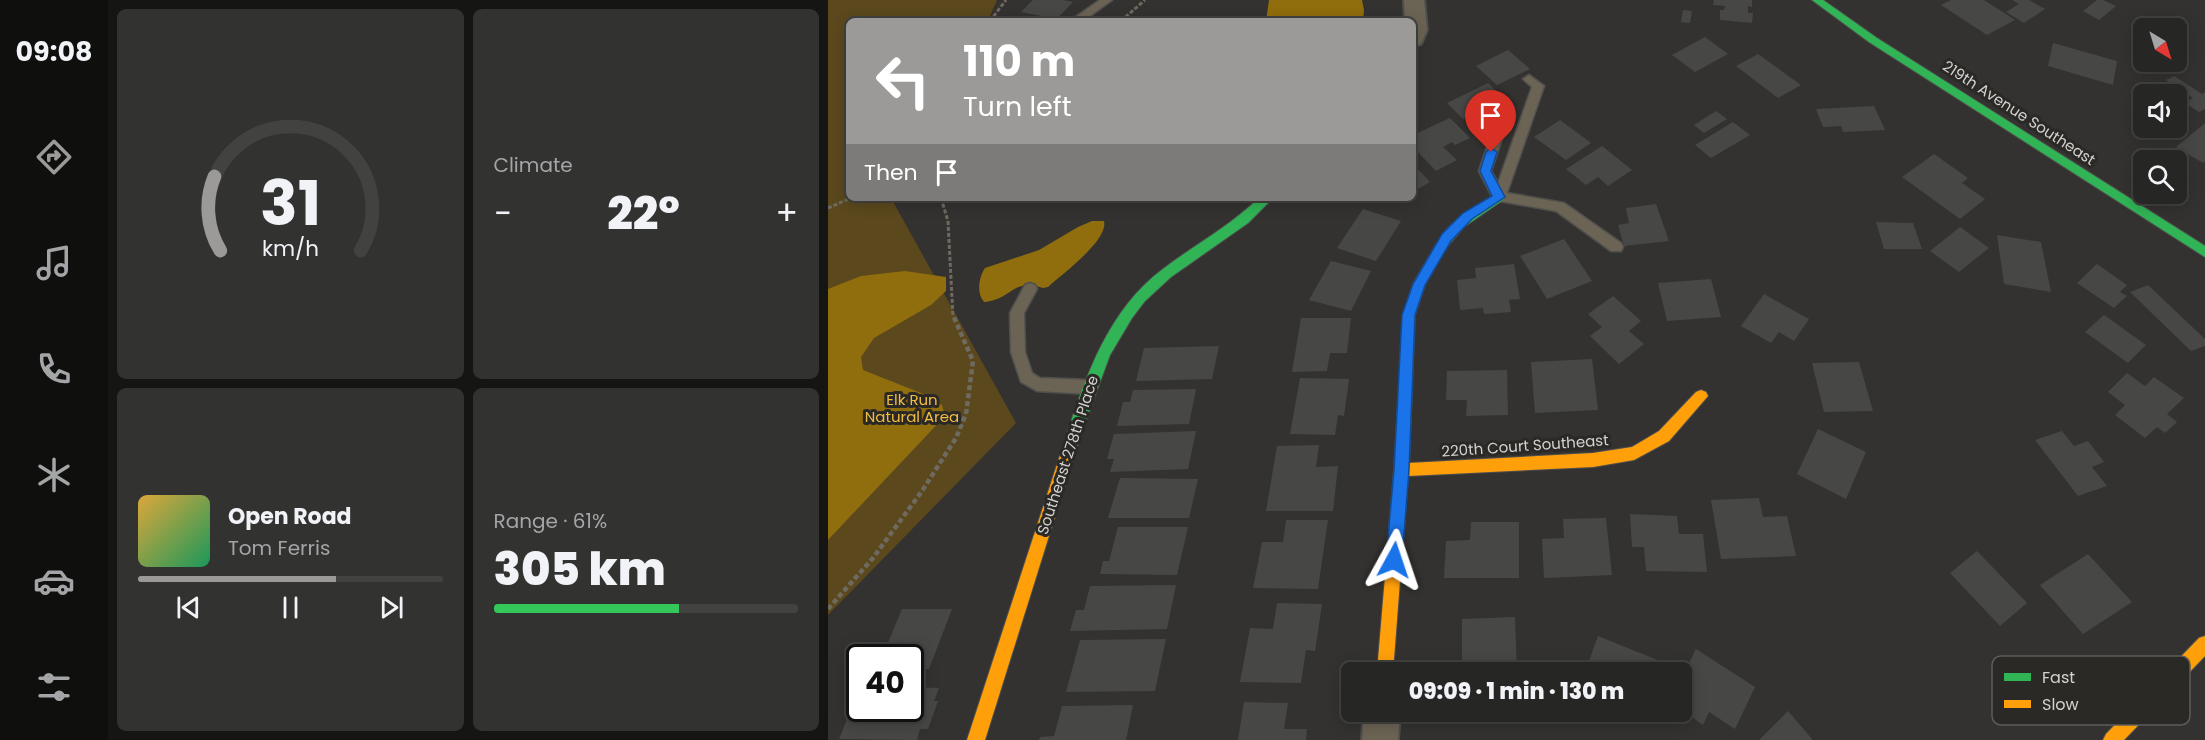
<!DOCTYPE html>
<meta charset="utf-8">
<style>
body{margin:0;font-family:Poppins,sans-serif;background:#323231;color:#f1f3f6;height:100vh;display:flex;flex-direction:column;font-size:22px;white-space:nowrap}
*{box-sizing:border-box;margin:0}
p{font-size:20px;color:#a4a5a6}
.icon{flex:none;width:33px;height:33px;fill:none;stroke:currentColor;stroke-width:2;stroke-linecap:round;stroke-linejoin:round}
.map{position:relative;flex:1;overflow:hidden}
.details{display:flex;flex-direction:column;gap:9px;padding:9px;background:#151514;width:720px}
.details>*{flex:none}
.hud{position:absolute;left:18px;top:18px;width:570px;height:183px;border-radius:9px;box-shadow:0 3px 15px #0003,0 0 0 2px #424341;background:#9b9a98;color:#fff;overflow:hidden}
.needle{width:39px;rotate:142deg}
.tools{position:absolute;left:1305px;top:18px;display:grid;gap:12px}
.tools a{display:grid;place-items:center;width:54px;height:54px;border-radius:9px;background:#262624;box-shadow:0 3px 15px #0003,0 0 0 2px #424341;font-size:30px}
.speed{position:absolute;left:18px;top:644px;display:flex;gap:12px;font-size:30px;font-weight:700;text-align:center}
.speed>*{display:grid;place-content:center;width:78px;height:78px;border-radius:50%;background:#262624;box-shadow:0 3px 15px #0003,0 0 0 2px #424341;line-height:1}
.speed .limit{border:3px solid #111;border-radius:9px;background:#fff;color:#111}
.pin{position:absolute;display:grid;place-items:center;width:51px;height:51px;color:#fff;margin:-62px -26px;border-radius:50% 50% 50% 0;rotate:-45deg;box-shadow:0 0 6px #0007}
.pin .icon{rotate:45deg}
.me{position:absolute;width:66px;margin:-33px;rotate:5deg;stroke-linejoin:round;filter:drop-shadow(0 0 4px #0008)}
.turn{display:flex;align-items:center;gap:21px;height:126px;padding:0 18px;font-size:27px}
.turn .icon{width:78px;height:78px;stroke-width:2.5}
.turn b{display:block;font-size:42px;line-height:51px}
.then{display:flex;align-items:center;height:57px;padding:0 18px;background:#0003;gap:12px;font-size:22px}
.big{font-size:45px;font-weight:800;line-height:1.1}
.details .tile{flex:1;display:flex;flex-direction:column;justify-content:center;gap:9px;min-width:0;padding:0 21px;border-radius:9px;background:#323231}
.details .dial{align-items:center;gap:0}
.dial svg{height:156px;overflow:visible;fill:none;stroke:#424341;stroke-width:7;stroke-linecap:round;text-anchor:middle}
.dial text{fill:#f1f3f6;stroke:none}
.song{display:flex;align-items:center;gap:18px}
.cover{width:72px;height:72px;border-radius:9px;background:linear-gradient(135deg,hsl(40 70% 55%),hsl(150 70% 35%))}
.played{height:6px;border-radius:3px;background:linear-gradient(90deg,#9b9a98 65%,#424341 65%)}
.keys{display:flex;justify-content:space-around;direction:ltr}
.heat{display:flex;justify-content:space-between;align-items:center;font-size:33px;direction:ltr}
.charge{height:9px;border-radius:4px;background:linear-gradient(90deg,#34c759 61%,#424341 0)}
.details .tiles{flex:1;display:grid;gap:9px;grid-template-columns:repeat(2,1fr)}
.trip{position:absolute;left:513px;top:662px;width:351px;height:60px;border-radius:9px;background:#262624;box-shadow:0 3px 15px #0003,0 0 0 2px #424341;font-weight:800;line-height:60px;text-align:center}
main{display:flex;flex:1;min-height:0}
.menu{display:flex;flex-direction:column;width:108px;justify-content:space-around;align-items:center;background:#0f0f0e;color:#a4a5a6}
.menu .icon{width:42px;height:42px}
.menu .active{color:#9b9a98}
.menu b{font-size:27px;color:#f1f3f6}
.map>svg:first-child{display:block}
</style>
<main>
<nav class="menu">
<b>09:08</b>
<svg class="icon active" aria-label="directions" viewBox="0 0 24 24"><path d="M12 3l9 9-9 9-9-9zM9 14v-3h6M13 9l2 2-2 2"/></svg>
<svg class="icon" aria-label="music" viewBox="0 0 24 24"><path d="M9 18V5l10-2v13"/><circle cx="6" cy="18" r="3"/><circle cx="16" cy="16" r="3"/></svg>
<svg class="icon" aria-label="phone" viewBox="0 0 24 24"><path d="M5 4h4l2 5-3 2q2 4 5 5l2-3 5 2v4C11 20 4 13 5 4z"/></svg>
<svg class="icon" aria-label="climate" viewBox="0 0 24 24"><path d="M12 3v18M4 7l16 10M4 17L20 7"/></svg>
<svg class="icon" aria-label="car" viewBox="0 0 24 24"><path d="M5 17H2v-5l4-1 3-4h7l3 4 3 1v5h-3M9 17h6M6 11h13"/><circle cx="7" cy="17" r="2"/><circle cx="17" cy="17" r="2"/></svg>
<svg class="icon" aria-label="filters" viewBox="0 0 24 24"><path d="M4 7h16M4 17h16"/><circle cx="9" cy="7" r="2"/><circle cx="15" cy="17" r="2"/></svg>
</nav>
<section class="details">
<div class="tiles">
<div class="tile dial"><svg viewBox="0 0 100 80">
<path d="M14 69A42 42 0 1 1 86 69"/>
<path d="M14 69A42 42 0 0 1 11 31" stroke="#9b9a98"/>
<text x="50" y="56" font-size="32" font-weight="700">31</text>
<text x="50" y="72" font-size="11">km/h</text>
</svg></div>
<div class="tile"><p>Climate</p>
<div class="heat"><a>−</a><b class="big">22°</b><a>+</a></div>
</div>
<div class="tile">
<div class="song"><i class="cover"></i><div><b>Open Road</b><p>Tom Ferris</p></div></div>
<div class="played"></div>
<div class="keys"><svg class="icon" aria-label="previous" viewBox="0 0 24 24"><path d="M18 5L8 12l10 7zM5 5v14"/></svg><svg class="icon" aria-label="pause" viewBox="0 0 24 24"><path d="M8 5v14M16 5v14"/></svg><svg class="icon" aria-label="next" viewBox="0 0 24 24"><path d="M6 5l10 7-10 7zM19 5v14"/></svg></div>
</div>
<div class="tile"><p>Range · 61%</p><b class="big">305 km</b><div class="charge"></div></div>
</div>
</section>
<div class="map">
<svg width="1377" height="740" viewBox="0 0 1377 740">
<rect width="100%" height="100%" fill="#333230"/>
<polygon fill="#5b481d" points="0,0 169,0 160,21 21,21 21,198 63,198 188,423 0,615"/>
<g fill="#906d0d">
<polygon points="441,0 534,0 536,10 535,21 438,21"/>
<path d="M 264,221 L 276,221 C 281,240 233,275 220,287 L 215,288 C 185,277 185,299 156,302 C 148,293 151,277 157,268 L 211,250 L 250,227 Z"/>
<polygon points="77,271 118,277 118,291 103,305 46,338 33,357 35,370 93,393 114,405 117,416 0,540 0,289 33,276"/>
</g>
<g fill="#474745">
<polygon points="205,0 235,0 245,2 229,19 193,12"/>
<polygon points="886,0 924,0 924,7 920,6 920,13 925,13 924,23 892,20 892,10 896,10 897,6 885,5"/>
<polygon points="1123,0 1156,0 1187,20 1159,35 1113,5"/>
<polygon points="1184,0 1201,0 1217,9 1196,23 1178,12 1191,4"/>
<polygon points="1269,0 1275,0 1288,6 1271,20 1255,11"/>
<polygon points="855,10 864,11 862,23 853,22"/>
<polygon points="877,37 900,54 867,72 844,55"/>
<polygon points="1225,43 1289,61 1285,85 1220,66"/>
<polygon points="680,50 702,69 669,85 648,66"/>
<polygon points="930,54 973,85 950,98 908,66"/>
<polygon points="1346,76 1374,94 1377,92 1377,109 1371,112 1357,103 1365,98 1338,80"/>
<polygon points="660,83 676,98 672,100 680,108 658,120 649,112 635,119 619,103"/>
<polygon points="1046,106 1057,130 1015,132 1013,126 995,127 988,109"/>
<polygon points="888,111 899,119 876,133 866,125"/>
<polygon points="622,118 642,138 627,145 624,142 615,147 629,160 608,171 585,147 585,135"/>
<polygon points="732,120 763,143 738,160 706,137"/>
<polygon points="905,122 922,135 883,158 867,145"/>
<polygon points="1377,123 1377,161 1375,163 1348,147"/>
<polygon points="774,146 804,170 780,186 770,177 758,185 738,169"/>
<polygon points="1106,154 1140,178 1134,183 1157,199 1132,219 1074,177"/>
<polygon points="585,164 602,182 585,192"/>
<polygon points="828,204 841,241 796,246 790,225 801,223 798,208"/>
<polygon points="535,209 573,221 548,261 509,248"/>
<polygon points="1048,222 1085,223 1094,249 1056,249"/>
<polygon points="1132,227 1161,248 1131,272 1102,251"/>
<polygon points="1169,235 1213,242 1223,292 1176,284"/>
<polygon points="736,239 764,281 719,299 692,256"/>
<polygon points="503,261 543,271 523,311 481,300"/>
<polygon points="686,264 692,299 681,300 683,312 656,314 655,308 632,310 629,280 648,278 647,268"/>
<polygon points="1269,264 1299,285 1292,292 1299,296 1286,308 1249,283"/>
<polygon points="883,279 893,317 839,321 830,283"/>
<polygon points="1320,285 1377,339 1377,346 1363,351 1302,292"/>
<polygon points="936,294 981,319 966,341 951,332 943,343 913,326"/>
<polygon points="785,296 813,321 801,331 816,344 791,364 762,336 774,327 760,314"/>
<polygon points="1276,315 1318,345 1300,363 1257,332"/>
<polygon points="473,318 523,318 519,353 502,353 499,371 464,372"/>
<polygon points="391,346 384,379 308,381 316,348"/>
<polygon points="764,359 770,410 707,413 703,362"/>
<polygon points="1031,362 1045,411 996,412 984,363"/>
<polygon points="679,370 680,415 638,416 639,400 618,400 619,371"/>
<polygon points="1299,373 1317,386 1326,377 1356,398 1339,414 1349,422 1337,433 1329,427 1317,438 1287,415 1297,405 1280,392"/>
<polygon points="472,378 521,379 516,416 510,415 507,435 462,434"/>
<polygon points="368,389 361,424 289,426 295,402 302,402 305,390"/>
<polygon points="990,429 1038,452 1018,499 969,474"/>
<polygon points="368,431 360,469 282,472 286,459 279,459 286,434"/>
<polygon points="1234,431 1246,446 1260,441 1276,462 1264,467 1279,486 1250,496 1207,440"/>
<polygon points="491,445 488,467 510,466 505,511 438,511 449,446"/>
<polygon points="292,478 370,479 361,518 280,518"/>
<polygon points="931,498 935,517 959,516 968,556 893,559 883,500"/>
<polygon points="802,514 849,516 851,534 875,534 879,572 818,571 816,547 804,547"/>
<polygon points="778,518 784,575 716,578 714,539 736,538 735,519"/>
<polygon points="458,520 500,520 490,589 425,588 434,542 455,542"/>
<polygon points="643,522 691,522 691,578 616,578 618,541 642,540"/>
<polygon points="290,527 360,527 349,575 272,574 275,561 281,561"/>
<polygon points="1149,551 1199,603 1172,626 1122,573"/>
<polygon points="1260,554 1304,602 1255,634 1212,585"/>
<polygon points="348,585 339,629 242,631 248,610 256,610 262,586"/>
<polygon points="449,603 494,604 487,651 478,650 473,683 412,682 422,628 445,629"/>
<polygon points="74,609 124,609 101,669 82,669 82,657 54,657"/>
<polygon points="687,617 689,672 634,672 634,619"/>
<polygon points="770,636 832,661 829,672 757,672"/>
<polygon points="338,639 327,691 238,692 252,640"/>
<polygon points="868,649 927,687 907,729 881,712 875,725 854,710 854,677"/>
<polygon points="82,687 111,688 106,701 110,701 100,729 92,729 89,740 11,739 31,690 32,708 82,708"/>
<polygon points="416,702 460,703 456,729 479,729 478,740 410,740"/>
<polygon points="305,705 298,740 211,740 212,737 226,736 234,706"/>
<polygon points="787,711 817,711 814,722"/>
<polygon points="960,711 985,740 931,740"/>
</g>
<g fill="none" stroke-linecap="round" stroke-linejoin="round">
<defs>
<g id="lane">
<polygon points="272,0 284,0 255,21 242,21"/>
<polygon points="701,75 716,86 679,193 736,203 793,243 795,247 793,251 783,251 728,211 666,200 651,171 670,115 672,112 680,112 682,115 663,171 670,183 704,87 695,79"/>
<polygon points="202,283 207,285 209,289 196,313 197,352 204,373 212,378 261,380 266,382 269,387 266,392 261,394 209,391 193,382 183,352 182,313 197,285"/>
</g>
<g id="street">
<polygon points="576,0 596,0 599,30 593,44 585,46 585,21 577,21"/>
<polygon points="536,711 572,711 570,740 534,740"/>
</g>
<g id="fast">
<polygon points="984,0 995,0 1049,38 1377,246 1377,257 1041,42"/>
<polygon points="671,193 675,194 677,197 675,200 636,227 617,249 609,249 607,246 609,243 621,227 635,215"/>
<path d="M 431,198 L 445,198 L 420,223 L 343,277 L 317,301 L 304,318 L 282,355 L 250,442 L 245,443 L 240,442 L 238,437 C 258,375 281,309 335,269 C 368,244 402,226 431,198 Z"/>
</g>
<g id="slow">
<polygon points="613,241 619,246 597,285 587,315 581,463 765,453 804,447 831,431 868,392 873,390 878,392 880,396 841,441 806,460 765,467 580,476 565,672 549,672 566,470 575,315 585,284 609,243"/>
<polygon points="245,431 250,432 252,437 157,740 139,740 238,437 240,432"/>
<polygon points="1377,636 1377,656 1296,740 1275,740 1278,734 1371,638"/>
</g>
</defs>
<use href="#lane" stroke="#4f4f4e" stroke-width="3"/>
<use href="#street" stroke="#4f4f4e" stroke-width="4"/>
<use href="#fast" stroke="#4f4f4e" stroke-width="2"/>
<use href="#slow" stroke="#4f4f4e" stroke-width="2"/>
<g stroke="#6f6a60" stroke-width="3" stroke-dasharray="4 2" stroke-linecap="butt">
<polyline points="162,21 178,0"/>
<polyline points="293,21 317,0"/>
<polyline points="113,198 120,221 125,317"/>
<polyline points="0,208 23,198"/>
</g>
<polyline stroke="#6f6a60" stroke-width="4.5" stroke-dasharray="5 3" stroke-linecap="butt" points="0,609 45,558 94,491 128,438 138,414 145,361 125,315"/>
<use href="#lane" fill="#6b6353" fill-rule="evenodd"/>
<use href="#street" fill="#6b6353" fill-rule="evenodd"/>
<use href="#fast" fill="#30b455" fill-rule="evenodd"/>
<use href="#slow" fill="#ff9f0a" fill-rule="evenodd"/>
</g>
<polygon fill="#1a73e8" stroke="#114b97" stroke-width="1.5" points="663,148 669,152 663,171 677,197 644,219 623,241 597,285 587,315 581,470 574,560 571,565 566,568 560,565 558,560 566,470 574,315 585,284 614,234 635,213 664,196 652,171 658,152"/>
<g text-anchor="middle" stroke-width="6" stroke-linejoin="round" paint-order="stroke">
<g font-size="15" fill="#d3d2d0" stroke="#2a2926">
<text transform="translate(1191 113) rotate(33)" y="5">219th Avenue Southeast</text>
<text transform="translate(697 446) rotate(-4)" y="5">220th Court Southeast</text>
<text transform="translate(240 455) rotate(-72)" y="5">Southeast 278th Place</text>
</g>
<g font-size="15" fill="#f1bd43" stroke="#2a2926">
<text x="84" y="405">Elk Run<tspan x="84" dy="17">Natural Area</tspan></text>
</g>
</g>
<rect x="1164" y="656" width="198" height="69" rx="9" fill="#2a2926" stroke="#5d5c59" stroke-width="1.5"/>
<rect x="1176" y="673" width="27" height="8" fill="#30b455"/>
<rect x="1176" y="700" width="27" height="8" fill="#ff9f0a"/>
<g font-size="16" fill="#d3d2d0">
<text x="1214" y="683">Fast</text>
<text x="1214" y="710">Slow</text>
</g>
</svg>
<div class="tools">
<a><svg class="needle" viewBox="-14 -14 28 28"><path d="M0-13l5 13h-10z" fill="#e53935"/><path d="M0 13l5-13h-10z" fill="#a4a5a6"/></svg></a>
<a><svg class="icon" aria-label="sound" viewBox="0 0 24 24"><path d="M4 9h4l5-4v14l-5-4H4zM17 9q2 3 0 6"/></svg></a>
<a><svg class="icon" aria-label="search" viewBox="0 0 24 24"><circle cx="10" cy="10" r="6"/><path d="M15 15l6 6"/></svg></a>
</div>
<div class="speed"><div class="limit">40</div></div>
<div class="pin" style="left:663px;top:152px;background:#d93025"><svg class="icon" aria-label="arrive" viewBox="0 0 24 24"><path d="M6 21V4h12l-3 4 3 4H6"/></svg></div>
<svg class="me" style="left:566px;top:560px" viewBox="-20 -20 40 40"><path d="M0-17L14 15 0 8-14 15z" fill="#1a73e8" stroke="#fff" stroke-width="4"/></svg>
<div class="trip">09:09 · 1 min · 130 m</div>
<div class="hud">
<div class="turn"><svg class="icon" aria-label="left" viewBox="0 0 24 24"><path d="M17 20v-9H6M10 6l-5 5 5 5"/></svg><div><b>110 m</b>Turn left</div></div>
<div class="then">Then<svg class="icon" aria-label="arrive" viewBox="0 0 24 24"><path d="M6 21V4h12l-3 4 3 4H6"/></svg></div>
</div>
</div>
</main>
